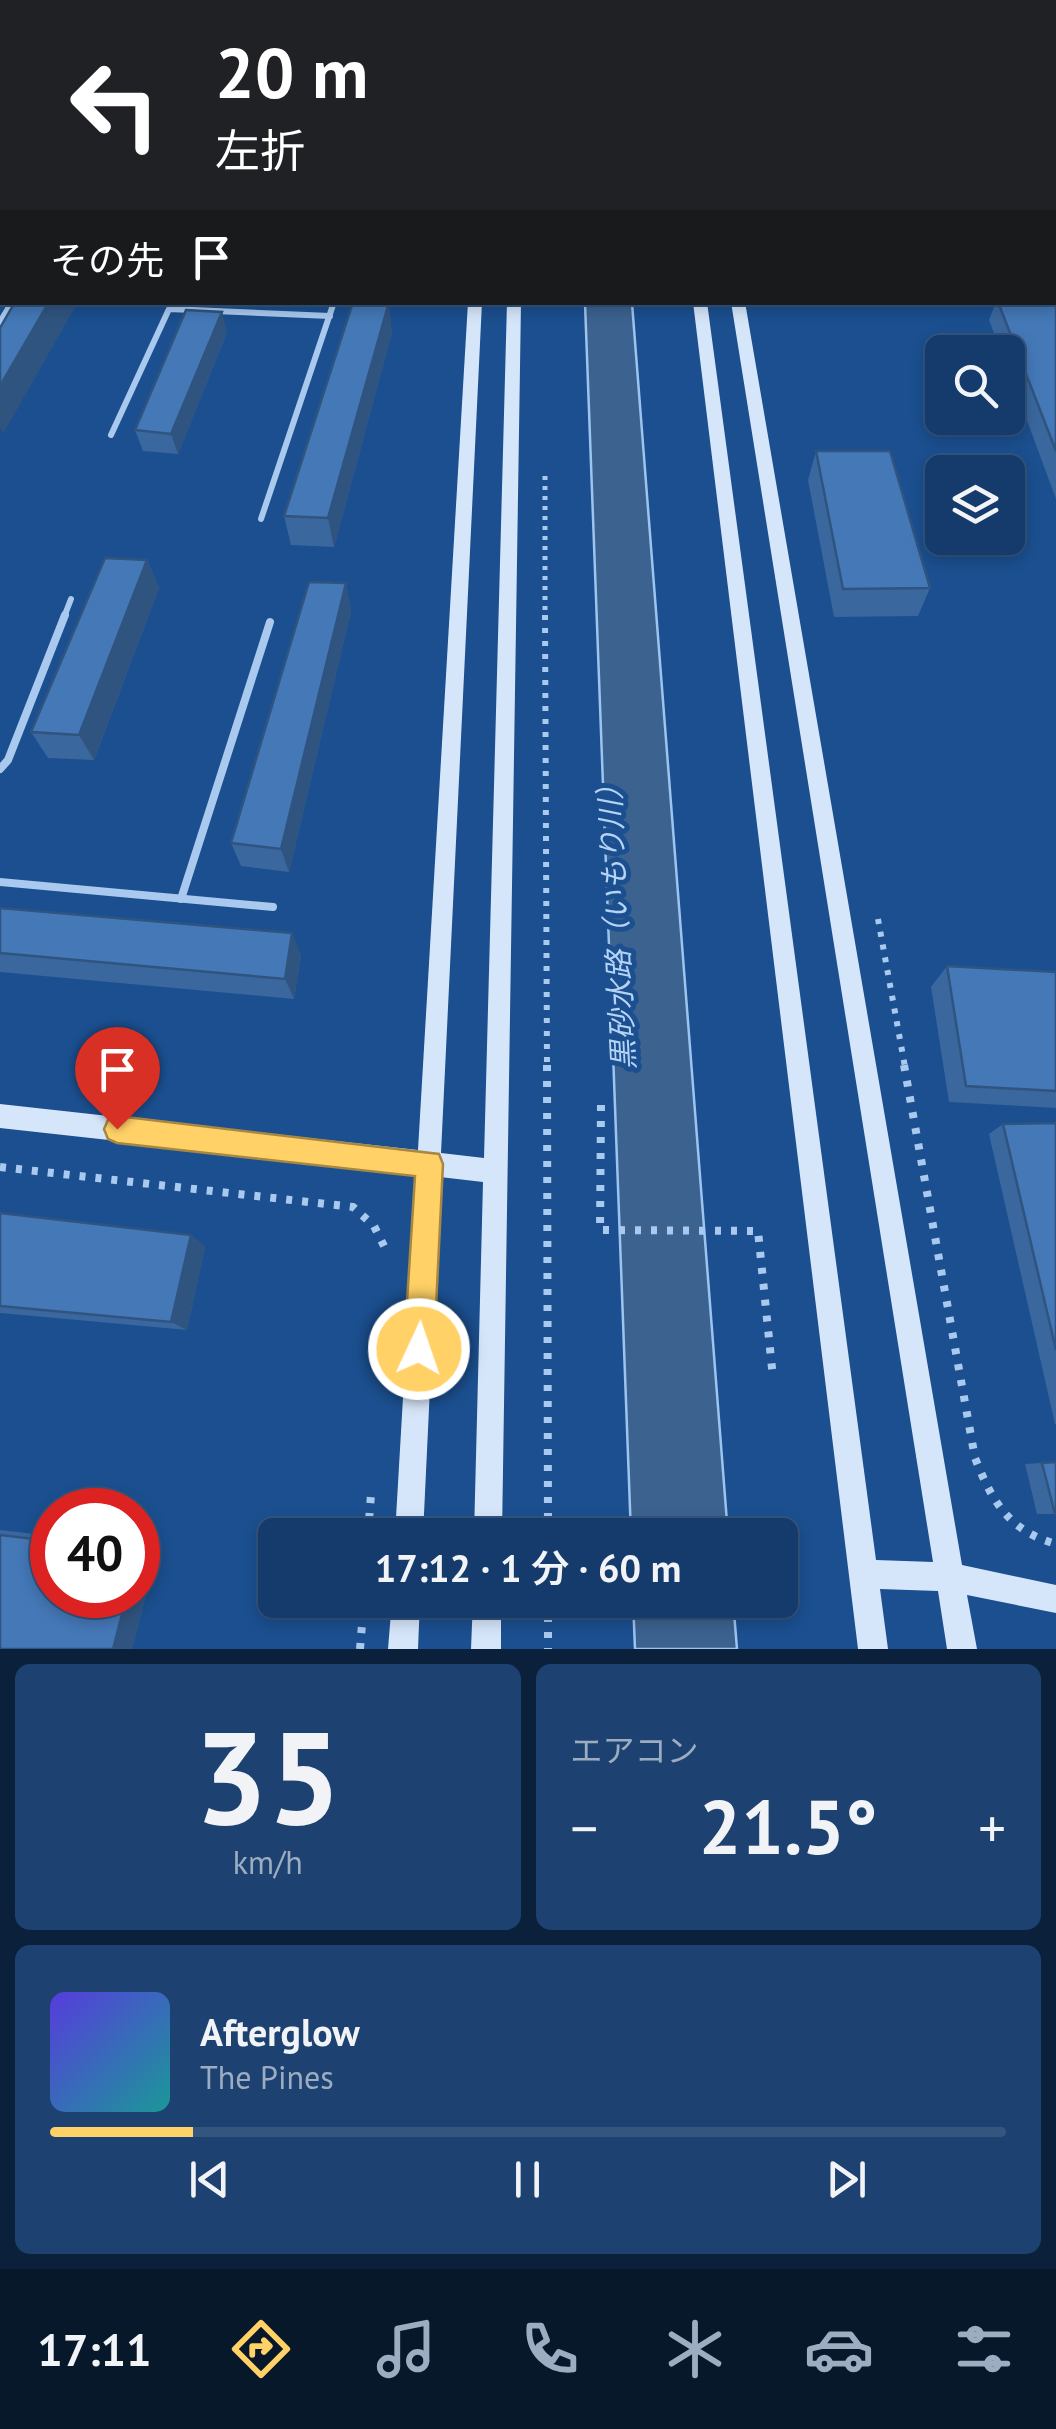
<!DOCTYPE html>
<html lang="ja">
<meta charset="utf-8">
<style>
body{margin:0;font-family:"PT Sans","Noto Sans JP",sans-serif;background:#1d4271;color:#f1f3f6;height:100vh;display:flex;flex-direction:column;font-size:38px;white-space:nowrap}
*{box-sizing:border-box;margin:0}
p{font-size:32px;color:#9dadc1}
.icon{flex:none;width:55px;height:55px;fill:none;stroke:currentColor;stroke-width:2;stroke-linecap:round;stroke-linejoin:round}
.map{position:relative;height:1649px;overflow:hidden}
.panel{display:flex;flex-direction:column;gap:15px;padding:15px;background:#0b203b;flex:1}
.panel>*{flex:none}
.guide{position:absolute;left:0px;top:0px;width:1058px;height:305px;box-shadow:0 5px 15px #0003,0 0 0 2px #33557e;background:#202124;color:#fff;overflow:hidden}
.tools{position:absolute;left:925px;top:335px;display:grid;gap:20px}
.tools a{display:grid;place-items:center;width:100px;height:100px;border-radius:15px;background:#143b6b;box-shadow:0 5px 15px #0003,0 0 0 2px #33557e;font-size:50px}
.speed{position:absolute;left:30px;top:1488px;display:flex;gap:20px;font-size:50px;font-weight:700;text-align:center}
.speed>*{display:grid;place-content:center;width:130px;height:130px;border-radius:50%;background:#143b6b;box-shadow:0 5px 15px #0003,0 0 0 2px #33557e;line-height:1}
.speed .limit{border:15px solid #d22;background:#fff;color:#111}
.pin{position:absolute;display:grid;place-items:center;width:85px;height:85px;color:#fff;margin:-102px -42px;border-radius:50% 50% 50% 0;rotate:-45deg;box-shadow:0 0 10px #0007}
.pin .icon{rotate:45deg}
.me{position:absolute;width:110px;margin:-55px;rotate:3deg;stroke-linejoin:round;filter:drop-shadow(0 0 8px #0008)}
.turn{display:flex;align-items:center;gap:35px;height:210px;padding:0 50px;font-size:45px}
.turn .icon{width:130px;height:130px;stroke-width:2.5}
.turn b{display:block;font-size:70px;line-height:85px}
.then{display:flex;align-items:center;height:95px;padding:0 50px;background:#0003;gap:20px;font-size:38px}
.big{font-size:75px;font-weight:600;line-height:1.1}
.panel .widget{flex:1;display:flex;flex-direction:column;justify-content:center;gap:15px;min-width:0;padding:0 35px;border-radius:15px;background:#1d4271}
.panel .dial{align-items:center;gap:0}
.dial b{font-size:130px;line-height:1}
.song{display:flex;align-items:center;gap:30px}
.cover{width:120px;height:120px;border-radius:15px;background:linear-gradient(135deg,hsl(250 70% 55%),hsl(180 70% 35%))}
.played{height:10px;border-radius:5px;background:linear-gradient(90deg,#ffd166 15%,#33557e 15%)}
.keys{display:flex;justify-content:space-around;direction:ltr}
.heat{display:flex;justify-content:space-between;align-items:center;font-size:55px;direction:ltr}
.panel .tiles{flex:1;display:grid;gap:15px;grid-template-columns:1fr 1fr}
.widget:last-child{grid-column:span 2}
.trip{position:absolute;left:258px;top:1518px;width:540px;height:100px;border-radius:15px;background:#143b6b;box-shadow:0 5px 15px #0003,0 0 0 2px #33557e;font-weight:600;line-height:100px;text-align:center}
.menu{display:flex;height:160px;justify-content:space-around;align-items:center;background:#08182b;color:#9dadc1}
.menu .icon{width:70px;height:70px}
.menu .current{color:#ffd166}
.menu b{font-size:45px;color:#f1f3f6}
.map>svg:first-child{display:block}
</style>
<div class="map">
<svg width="1056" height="1649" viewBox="0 0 1056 1649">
<rect width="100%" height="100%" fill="#1b4f8f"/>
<g fill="#3c6290" stroke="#9cc4f0" stroke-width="2.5">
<polygon points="585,303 632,303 728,1535 631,1535"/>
<polygon points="633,1600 733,1600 737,1649 635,1649"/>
</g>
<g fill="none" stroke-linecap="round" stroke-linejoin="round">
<polyline stroke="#a9c9ee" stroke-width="5" stroke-dasharray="4 6" stroke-linecap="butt" points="545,476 545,617"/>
<g stroke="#a9c9ee" stroke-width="6" stroke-dasharray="5 8" stroke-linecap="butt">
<polyline points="545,615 547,1067"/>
<polyline points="878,919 905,1067"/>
</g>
<g stroke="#a9c9ee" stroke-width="8" stroke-dasharray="6 10" stroke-linecap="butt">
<polyline points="547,1065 548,1535"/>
<path d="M 904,1065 L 975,1458 C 992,1501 1009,1531 1056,1544"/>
<polyline points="601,1105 600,1230 758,1231 773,1378"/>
<polyline points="0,1167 353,1207 374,1226 387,1252"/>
<polyline points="368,1535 371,1494"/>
<polyline points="548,1600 548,1649"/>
<polyline points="360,1649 364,1600"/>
</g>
<g stroke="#a9c9ee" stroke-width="6">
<polyline points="0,322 12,302"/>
<polyline points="111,435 169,309 330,316"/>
<polyline points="261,519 334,302"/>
<polyline points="64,617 71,599"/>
</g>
<g stroke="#a9c9ee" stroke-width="8">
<polyline points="0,769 8,760 65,615"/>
<polyline points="0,882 273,907"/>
<polyline points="181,899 270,622"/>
</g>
<g fill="#d6e6fa" fill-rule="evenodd">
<rect x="486" y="0" width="10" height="2"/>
<rect x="515" y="0" width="10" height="2"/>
<polygon points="655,0 665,0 666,2 656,2"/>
<rect x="683" y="0" width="10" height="2"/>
<rect x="1055" y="56" width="1" height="6"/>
<polygon points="468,302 482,302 441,1153 484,1158 507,302 521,302 502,1535 474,1535 483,1182 440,1177 423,1535 395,1535 416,1174 0,1128 0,1104 418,1150"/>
<polygon points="693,302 707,302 876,1560 933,1562 731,302 745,302 962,1565 1056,1585 1056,1613 967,1595 977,1649 947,1649 938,1591 880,1589 888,1649 858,1649"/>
<polygon points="392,1600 420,1600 418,1649 388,1649"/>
<polygon points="473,1600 501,1600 501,1649 471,1649"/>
</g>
</g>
<g fill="#3a679d">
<polygon points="127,0 156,0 154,2 128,2"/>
<polygon points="377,0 408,0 407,2 377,2"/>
<polygon points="1055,84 1056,84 1056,241 1055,239"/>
<polygon points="1056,299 1056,499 1008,369 1008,352 1001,352 989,320 996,302 1055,302"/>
<polygon points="227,332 178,454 143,451 135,430"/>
<polygon points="392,332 334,547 291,545 284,516"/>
<polygon points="816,451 930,588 918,616 834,617 808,480"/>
<polygon points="147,560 159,588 94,760 48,758 31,732"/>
<polygon points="346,583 351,611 289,872 241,866 231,843"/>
<polygon points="0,908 301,955 294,999 0,972"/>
<polygon points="947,966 1056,972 1056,1108 949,1102 931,987"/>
<polygon points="1056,1123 1056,1424 1055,1424 989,1134 1003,1124"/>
<polygon points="0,1213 191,1235 205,1247 187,1330 0,1313"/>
<polygon points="1056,1462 1056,1514 1037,1514 1025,1464"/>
<polygon points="0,1530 52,1536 52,1595 138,1595 138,1546 158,1548 132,1649 0,1649"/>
</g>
<g fill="#305480">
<polygon points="49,302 78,302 3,434 0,427 0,386"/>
<polygon points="389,302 392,332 334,547 328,518"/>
<polygon points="222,312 227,332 178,454 171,434"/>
<polygon points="147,560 159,588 94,760 79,735"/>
<polygon points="346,583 351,611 289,872 281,849"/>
<polygon points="292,933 301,955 294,999 285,979"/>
<polygon points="191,1235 205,1247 187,1330 171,1322"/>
<polygon points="158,1548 132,1649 113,1649 127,1595 138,1595 138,1557 139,1551"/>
</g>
<g fill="#4478b7" stroke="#305480" stroke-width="2.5">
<polygon points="240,0 272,0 271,2 239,2"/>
<rect x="1055" y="84" width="1" height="94"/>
<polygon points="1055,299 1056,299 1056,451 998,302 1055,302"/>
<polygon points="15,302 49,302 0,386 0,328"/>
<polygon points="353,302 389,302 328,518 284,516"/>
<polygon points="186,310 222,312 171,434 135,430"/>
<polygon points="816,451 890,451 930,588 843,589"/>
<polygon points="105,558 147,560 79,735 31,732"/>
<polygon points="309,582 346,583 281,849 231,843"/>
<polygon points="0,908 292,933 285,979 0,953"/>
<polygon points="947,966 1056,972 1056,1091 966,1086"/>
<polygon points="1056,1123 1056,1350 1003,1124"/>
<polygon points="0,1213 191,1235 171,1322 0,1306"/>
<polygon points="1056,1462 1056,1514 1055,1514 1042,1463"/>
<polygon points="0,1535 52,1541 52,1595 127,1595 113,1649 0,1649"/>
</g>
<polygon fill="#ffd166" stroke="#a68842" stroke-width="2.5" points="117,1116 439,1154 443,1164 434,1349 430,1360 419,1364 409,1360 404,1349 415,1176 117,1143 108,1139 104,1129 108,1120"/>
<g text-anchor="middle" stroke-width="10" stroke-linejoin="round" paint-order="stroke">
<g font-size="30" font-style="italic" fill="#b5d3f5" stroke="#1b4f8f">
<text transform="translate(617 920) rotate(-93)" y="10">黒砂水路（いもり川）</text>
</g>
</g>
</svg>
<div class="tools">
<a><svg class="icon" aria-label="search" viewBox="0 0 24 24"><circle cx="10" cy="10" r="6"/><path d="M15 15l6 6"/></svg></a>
<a><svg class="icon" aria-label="layers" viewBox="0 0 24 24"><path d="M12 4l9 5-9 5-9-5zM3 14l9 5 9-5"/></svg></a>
</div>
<div class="speed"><div class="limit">40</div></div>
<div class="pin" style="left:117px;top:1129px;background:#d93025"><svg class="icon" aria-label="arrive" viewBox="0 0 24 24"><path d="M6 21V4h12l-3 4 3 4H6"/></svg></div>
<svg class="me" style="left:419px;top:1349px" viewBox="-20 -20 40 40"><circle r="17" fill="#ffd166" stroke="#fff" stroke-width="3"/><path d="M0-11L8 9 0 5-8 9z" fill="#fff"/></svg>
<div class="trip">17:12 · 1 分 · 60 m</div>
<div class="guide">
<div class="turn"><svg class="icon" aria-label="left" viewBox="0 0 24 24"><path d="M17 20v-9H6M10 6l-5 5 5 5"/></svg><div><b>20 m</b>左折</div></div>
<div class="then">その先<svg class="icon" aria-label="arrive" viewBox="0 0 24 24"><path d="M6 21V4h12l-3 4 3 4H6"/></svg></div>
</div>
</div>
<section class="panel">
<div class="tiles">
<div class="widget dial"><b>35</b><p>km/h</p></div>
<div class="widget"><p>エアコン</p>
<div class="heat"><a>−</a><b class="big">21.5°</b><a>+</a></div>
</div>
<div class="widget">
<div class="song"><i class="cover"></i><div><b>Afterglow</b><p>The Pines</p></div></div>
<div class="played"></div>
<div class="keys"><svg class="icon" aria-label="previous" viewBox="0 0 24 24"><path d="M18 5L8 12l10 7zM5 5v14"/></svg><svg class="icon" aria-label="pause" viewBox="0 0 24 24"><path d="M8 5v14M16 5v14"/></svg><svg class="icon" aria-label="next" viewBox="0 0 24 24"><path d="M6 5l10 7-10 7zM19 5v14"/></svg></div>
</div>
</div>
</section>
<nav class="menu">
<b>17:11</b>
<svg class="icon current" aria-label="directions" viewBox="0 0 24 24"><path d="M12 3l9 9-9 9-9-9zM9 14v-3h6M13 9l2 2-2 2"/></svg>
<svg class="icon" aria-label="music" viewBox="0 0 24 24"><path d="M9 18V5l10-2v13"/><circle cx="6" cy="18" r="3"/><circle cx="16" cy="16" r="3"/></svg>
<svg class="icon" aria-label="phone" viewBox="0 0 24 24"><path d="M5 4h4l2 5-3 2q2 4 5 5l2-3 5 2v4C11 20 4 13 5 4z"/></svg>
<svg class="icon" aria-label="climate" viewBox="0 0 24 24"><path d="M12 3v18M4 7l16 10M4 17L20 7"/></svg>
<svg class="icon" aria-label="car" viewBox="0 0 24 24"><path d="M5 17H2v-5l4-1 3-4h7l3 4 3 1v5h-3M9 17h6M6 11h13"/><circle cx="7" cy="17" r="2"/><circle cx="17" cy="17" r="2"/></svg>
<svg class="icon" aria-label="filters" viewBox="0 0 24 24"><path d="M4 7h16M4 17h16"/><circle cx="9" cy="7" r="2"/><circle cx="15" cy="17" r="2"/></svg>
</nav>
